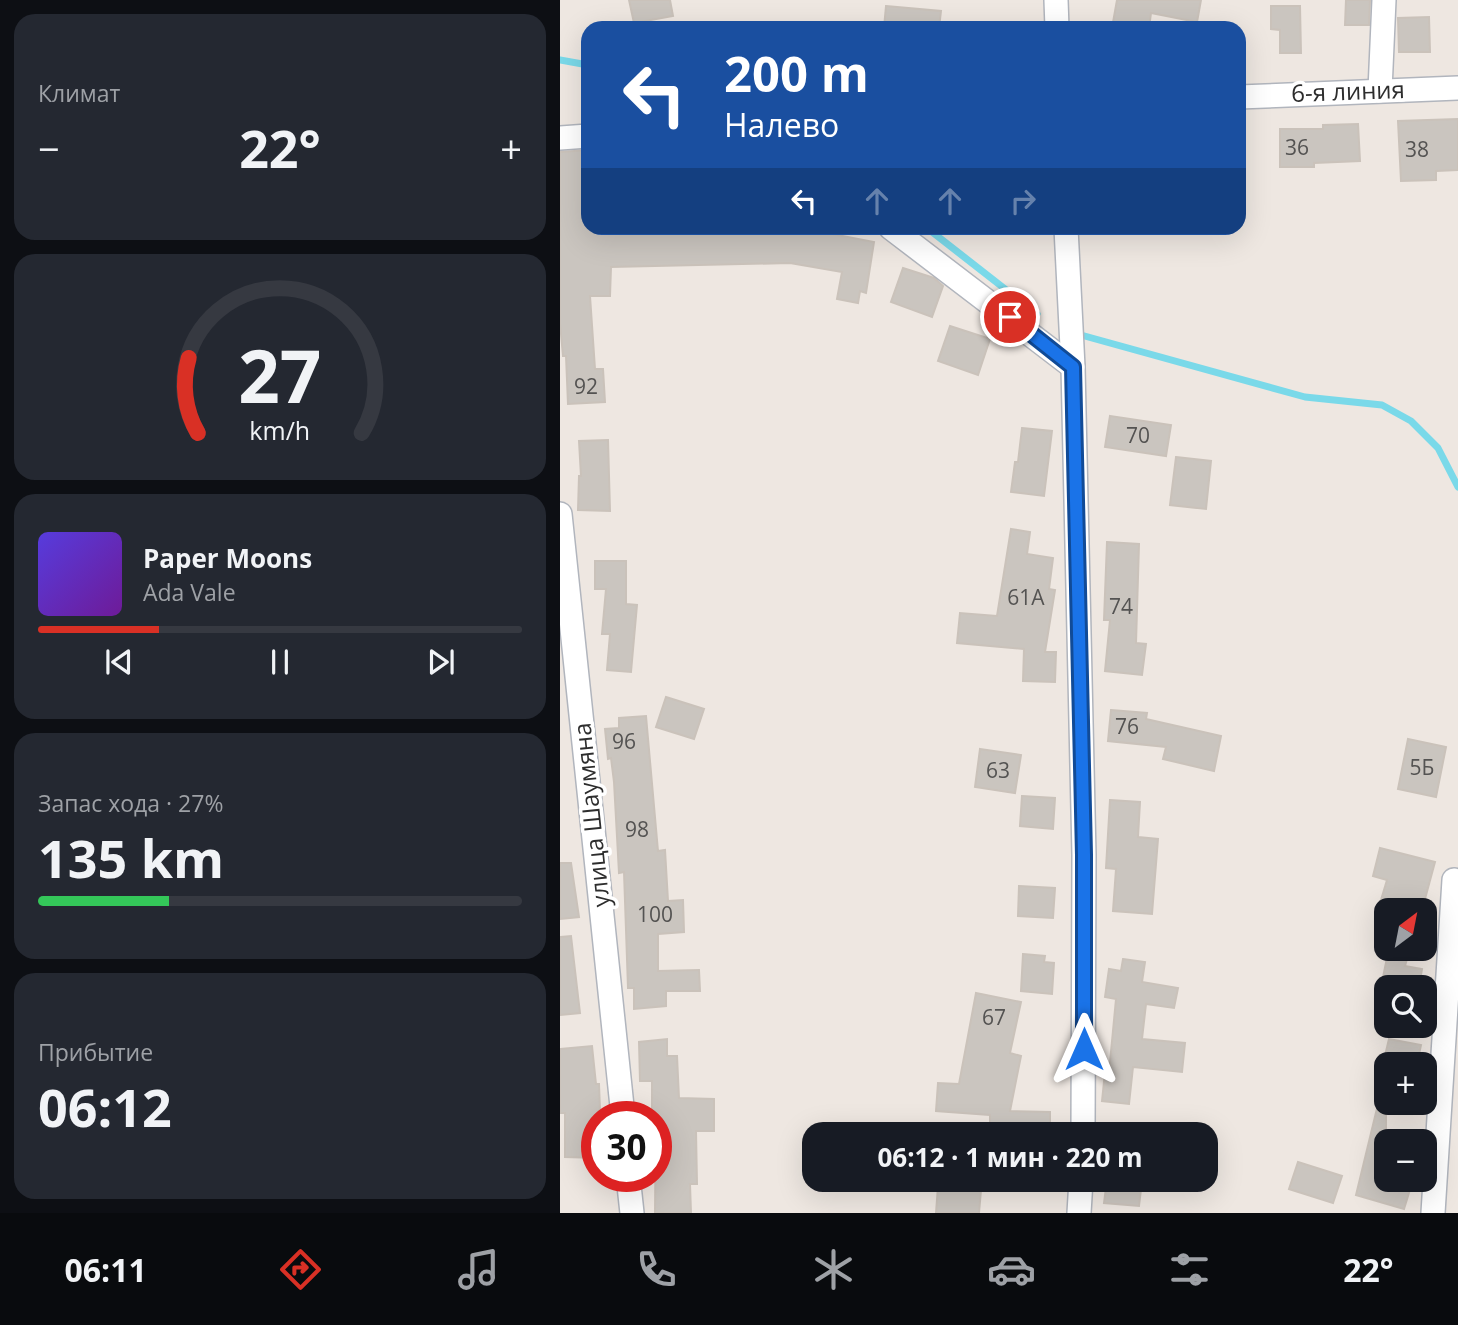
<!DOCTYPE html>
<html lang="ru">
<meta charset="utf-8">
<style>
body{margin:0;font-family:"Open Sans",sans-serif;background:#242831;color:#f1f3f6;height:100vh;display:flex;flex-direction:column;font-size:26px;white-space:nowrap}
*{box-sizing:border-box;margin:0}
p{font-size:23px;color:#9ea1a6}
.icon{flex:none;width:38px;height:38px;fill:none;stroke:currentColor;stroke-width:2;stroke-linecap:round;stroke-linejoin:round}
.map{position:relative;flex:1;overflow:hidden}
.side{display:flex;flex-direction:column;gap:14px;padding:14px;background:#0d0f14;width:560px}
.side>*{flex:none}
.top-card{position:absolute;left:21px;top:21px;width:665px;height:214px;border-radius:21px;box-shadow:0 7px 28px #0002;background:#1a4fa0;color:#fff;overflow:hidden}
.needle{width:46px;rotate:32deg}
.controls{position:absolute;left:814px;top:898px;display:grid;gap:14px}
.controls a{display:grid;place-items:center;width:63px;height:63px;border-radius:14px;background:#171b24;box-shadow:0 7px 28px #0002;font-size:35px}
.speed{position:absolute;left:21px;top:1101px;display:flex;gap:14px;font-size:35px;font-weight:700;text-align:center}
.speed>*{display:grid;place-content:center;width:91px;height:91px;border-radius:50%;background:#171b24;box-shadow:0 7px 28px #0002;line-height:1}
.speed .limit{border:10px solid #d22;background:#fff;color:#111}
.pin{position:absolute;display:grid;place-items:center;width:60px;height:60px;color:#fff;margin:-30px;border:4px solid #fff;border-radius:50%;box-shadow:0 2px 7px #0007}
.me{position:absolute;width:77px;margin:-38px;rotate:0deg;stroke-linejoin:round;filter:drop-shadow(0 0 5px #0008)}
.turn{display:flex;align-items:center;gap:24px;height:147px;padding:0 28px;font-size:32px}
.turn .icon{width:91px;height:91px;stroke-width:2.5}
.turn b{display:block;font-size:49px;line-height:60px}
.lanes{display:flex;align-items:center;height:66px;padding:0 28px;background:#0003;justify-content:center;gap:35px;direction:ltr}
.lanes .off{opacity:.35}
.big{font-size:52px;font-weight:700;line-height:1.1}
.side .tile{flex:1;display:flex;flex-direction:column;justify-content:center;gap:10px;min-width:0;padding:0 24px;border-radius:21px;background:#242831}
.side .dial{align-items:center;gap:0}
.dial svg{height:182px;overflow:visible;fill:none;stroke:#363941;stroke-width:7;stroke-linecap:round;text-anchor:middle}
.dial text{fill:#f1f3f6;stroke:none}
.song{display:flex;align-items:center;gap:21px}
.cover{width:84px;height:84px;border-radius:10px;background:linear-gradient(135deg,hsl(250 70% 55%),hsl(280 70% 35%))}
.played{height:7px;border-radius:4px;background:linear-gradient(90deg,#d93025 25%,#363941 25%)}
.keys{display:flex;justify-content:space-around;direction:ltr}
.heat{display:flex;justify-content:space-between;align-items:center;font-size:38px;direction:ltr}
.charge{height:10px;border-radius:5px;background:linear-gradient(90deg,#34c759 27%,#363941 0)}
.trip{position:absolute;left:242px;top:1122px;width:416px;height:70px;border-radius:21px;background:#171b24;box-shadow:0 7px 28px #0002;font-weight:700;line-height:70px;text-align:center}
.menu{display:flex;height:112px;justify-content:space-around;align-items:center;background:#090b0e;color:#9ea1a6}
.menu .icon{width:49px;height:49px}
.menu .selected{color:#d93025}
.menu b{font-size:32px;color:#f1f3f6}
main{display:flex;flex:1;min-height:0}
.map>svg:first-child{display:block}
</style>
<main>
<section class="side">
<div class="tile"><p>Климат</p>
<div class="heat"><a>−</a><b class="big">22°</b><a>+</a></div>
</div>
<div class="tile dial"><svg viewBox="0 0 100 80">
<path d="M14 69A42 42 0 1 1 86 69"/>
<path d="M14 69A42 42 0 0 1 10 36" stroke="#d93025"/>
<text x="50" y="56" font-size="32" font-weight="700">27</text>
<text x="50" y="72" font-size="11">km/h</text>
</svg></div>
<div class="tile">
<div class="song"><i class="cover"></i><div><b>Paper Moons</b><p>Ada Vale</p></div></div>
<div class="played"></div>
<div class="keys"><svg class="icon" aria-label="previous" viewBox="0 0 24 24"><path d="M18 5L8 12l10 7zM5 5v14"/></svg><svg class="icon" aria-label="pause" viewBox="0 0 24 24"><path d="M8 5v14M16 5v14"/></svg><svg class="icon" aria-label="next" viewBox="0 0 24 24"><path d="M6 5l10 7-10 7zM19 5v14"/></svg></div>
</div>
<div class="tile"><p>Запас хода · 27%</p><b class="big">135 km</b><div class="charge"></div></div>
<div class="tile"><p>Прибытие</p><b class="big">06:12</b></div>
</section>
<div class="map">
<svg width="898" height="1213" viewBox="0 0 898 1213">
<rect width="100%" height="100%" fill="#eee7e1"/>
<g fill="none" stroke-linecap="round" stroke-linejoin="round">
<g stroke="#7ad9e9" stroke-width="7">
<polyline points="0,60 28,65"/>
<polyline points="367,228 477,314"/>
<polyline points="521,335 745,397 822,405 851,421 878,448 898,487"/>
</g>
</g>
<g fill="#cac5bf" stroke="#cac2ba" stroke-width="2">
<polygon points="69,0 110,0 113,16 74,23"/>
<polygon points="557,0 641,0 637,22 591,13 589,28 552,28"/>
<polygon points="786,0 810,0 809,25 785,25"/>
<polygon points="326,6 381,11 379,28 324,28"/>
<polygon points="711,6 740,6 741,53 720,53 720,30 711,29"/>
<polygon points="869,17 870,52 839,52 838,18"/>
<polygon points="898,119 898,170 876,171 876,180 841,181 838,121"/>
<polygon points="798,124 800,161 754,163 754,167 720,167 720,129 763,129 763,125"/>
<polygon points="28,150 28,228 256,228 256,230 262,232 314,242 306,293 300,291 298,303 277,299 282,272 230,263 51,267 50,296 30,296 35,369 43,369 45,402 8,404 6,356 3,356 0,323 0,152"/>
<polygon points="343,268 374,278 383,286 372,317 331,302"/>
<polygon points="390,326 430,339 418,375 378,361"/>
<polygon points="550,416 611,425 606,456 545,447"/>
<polygon points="462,428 492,431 484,496 451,492 455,462 458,462"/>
<polygon points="48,440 50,511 18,510 19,476 21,476 19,441"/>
<polygon points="616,457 651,461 646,509 610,505"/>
<polygon points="451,529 470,532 467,554 493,558 489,589 495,590 485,652 496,652 495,682 463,681 464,649 397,643 400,613 437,616"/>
<polygon points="547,542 579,544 576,643 586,644 582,675 545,671 550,620 544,620"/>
<polygon points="35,561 66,561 66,604 77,605 71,672 47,670 50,634 42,634 46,589 35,589"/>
<polygon points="106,697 144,709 134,739 96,727"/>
<polygon points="551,710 587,713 586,719 661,736 654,771 603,759 606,747 548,741"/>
<polygon points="86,716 98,851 105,850 108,901 123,900 124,932 98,934 98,971 139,970 140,991 106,991 106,1006 74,1009 74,988 68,988 64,872 59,873 54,782 51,758 48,759 45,729 59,728 59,718"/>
<polygon points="848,739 886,747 876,797 838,789"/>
<polygon points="420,749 461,755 455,793 415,787"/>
<polygon points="462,796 495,798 493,829 460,826"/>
<polygon points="550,800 580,802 578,837 598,839 592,914 553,911 556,869 546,868"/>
<polygon points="820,848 875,862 862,910 818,910 827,880 813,876"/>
<polygon points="0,863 11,863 19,917 0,919"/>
<polygon points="459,886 495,888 493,918 458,916"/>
<polygon points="11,936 20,1013 0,1015 0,937"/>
<polygon points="829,948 850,948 845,966 862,969 859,987 821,987"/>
<polygon points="463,954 485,956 484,962 494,963 492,994 461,991"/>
<polygon points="563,959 585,962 582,982 618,988 614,1008 586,1004 582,1039 625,1043 622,1072 573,1067 569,1104 542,1101 545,1072 549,1073 556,999 545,997 549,969 561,971"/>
<polygon points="416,993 461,1002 450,1053 461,1056 450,1111 490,1112 490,1134 453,1134 453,1129 430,1130 430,1115 376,1111 378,1083 399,1084"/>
<polygon points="107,1039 107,1056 117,1056 119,1098 154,1099 154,1131 136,1131 137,1184 130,1184 131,1213 95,1213 96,1116 92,1116 92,1081 80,1081 79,1042"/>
<polygon points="829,1039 861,1045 857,1064 823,1064"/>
<polygon points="32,1046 36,1084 39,1084 40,1111 37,1111 37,1158 5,1157 5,1113 0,1113 0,1049"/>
<polygon points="819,1100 826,1101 826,1180 839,1180 852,1183 844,1209 796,1195"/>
<polygon points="738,1162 782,1176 773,1203 729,1189"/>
<polygon points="547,1180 582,1181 579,1206 544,1203"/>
<polygon points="378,1186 421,1190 419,1213 376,1213"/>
</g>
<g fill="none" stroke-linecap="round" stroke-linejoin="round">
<defs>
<g id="minor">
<polyline points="496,0 497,28"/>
<polyline points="820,90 824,0"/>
<polyline points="679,97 898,88"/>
<polyline points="0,138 28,136"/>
<polyline points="331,228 513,367"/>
<polyline points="506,228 513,367 524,855 523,1134"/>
<polyline points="0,514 63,1116"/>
<polyline points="68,1176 72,1213"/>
<polyline points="519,1213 521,1180"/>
<polyline points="873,1213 894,880"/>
</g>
</defs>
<use href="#minor" stroke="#b1b5bd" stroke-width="26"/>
<use href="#minor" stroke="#fff" stroke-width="23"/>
</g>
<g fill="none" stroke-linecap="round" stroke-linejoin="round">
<defs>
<polyline id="route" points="450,317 513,367 524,855 524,1049"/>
</defs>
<use href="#route" stroke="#114b97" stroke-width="18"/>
<use href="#route" stroke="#1a73e8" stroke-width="12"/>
</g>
<g text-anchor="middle" stroke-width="7" stroke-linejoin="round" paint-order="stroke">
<g font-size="21" fill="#545352">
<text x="737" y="155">36</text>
<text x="857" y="157">38</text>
<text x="26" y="394">92</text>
<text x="578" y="443">70</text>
<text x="466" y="605">61А</text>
<text x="561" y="614">74</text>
<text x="567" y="734">76</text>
<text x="64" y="749">96</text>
<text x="862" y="775">5Б</text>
<text x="438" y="778">63</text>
<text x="77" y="837">98</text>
<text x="95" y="922">100</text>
<text x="434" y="1025">67</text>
</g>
<g font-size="24" fill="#2d2d2d" stroke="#fff">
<text transform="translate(788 92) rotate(-2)" y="8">6-я линия</text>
<text transform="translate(32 815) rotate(-96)" y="8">улица Шаумяна</text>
</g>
</g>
</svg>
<div class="controls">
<a><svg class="needle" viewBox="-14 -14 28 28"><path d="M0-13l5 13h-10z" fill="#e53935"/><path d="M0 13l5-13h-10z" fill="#9ea1a6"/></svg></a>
<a><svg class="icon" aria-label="search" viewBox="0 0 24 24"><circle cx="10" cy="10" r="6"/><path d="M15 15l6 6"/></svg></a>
<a>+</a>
<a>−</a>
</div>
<div class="speed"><div class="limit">30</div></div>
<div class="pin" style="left:450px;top:317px;background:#d93025"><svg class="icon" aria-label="arrive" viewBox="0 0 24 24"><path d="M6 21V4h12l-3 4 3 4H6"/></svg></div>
<svg class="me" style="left:524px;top:1049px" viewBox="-20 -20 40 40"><path d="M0-17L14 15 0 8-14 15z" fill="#1a73e8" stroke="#fff" stroke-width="4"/></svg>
<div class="trip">06:12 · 1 мин · 220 m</div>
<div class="top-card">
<div class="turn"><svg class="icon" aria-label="left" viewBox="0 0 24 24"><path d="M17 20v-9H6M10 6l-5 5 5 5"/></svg><div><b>200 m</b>Налево</div></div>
<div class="lanes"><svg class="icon" aria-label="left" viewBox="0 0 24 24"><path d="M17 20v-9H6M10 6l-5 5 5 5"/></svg><svg class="icon off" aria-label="ahead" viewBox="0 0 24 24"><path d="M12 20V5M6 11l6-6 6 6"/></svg><svg class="icon off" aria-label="ahead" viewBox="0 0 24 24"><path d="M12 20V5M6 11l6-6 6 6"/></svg><svg class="icon off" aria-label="right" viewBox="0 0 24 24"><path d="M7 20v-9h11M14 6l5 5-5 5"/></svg></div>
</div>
</div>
</main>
<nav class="menu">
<b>06:11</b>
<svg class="icon selected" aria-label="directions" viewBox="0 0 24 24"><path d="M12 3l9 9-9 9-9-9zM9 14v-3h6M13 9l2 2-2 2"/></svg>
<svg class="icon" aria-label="music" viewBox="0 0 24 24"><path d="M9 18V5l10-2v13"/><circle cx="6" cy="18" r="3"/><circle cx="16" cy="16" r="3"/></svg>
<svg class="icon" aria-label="phone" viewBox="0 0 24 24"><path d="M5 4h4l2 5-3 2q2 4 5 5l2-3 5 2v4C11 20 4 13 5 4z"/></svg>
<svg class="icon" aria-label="climate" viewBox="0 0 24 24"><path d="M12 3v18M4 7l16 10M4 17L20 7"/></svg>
<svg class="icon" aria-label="car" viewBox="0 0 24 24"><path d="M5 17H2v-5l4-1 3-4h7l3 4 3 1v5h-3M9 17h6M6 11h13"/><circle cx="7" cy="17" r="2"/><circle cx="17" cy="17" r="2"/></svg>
<svg class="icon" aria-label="filters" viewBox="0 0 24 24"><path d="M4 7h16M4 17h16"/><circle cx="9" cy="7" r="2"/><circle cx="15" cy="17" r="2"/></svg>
<b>22°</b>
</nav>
